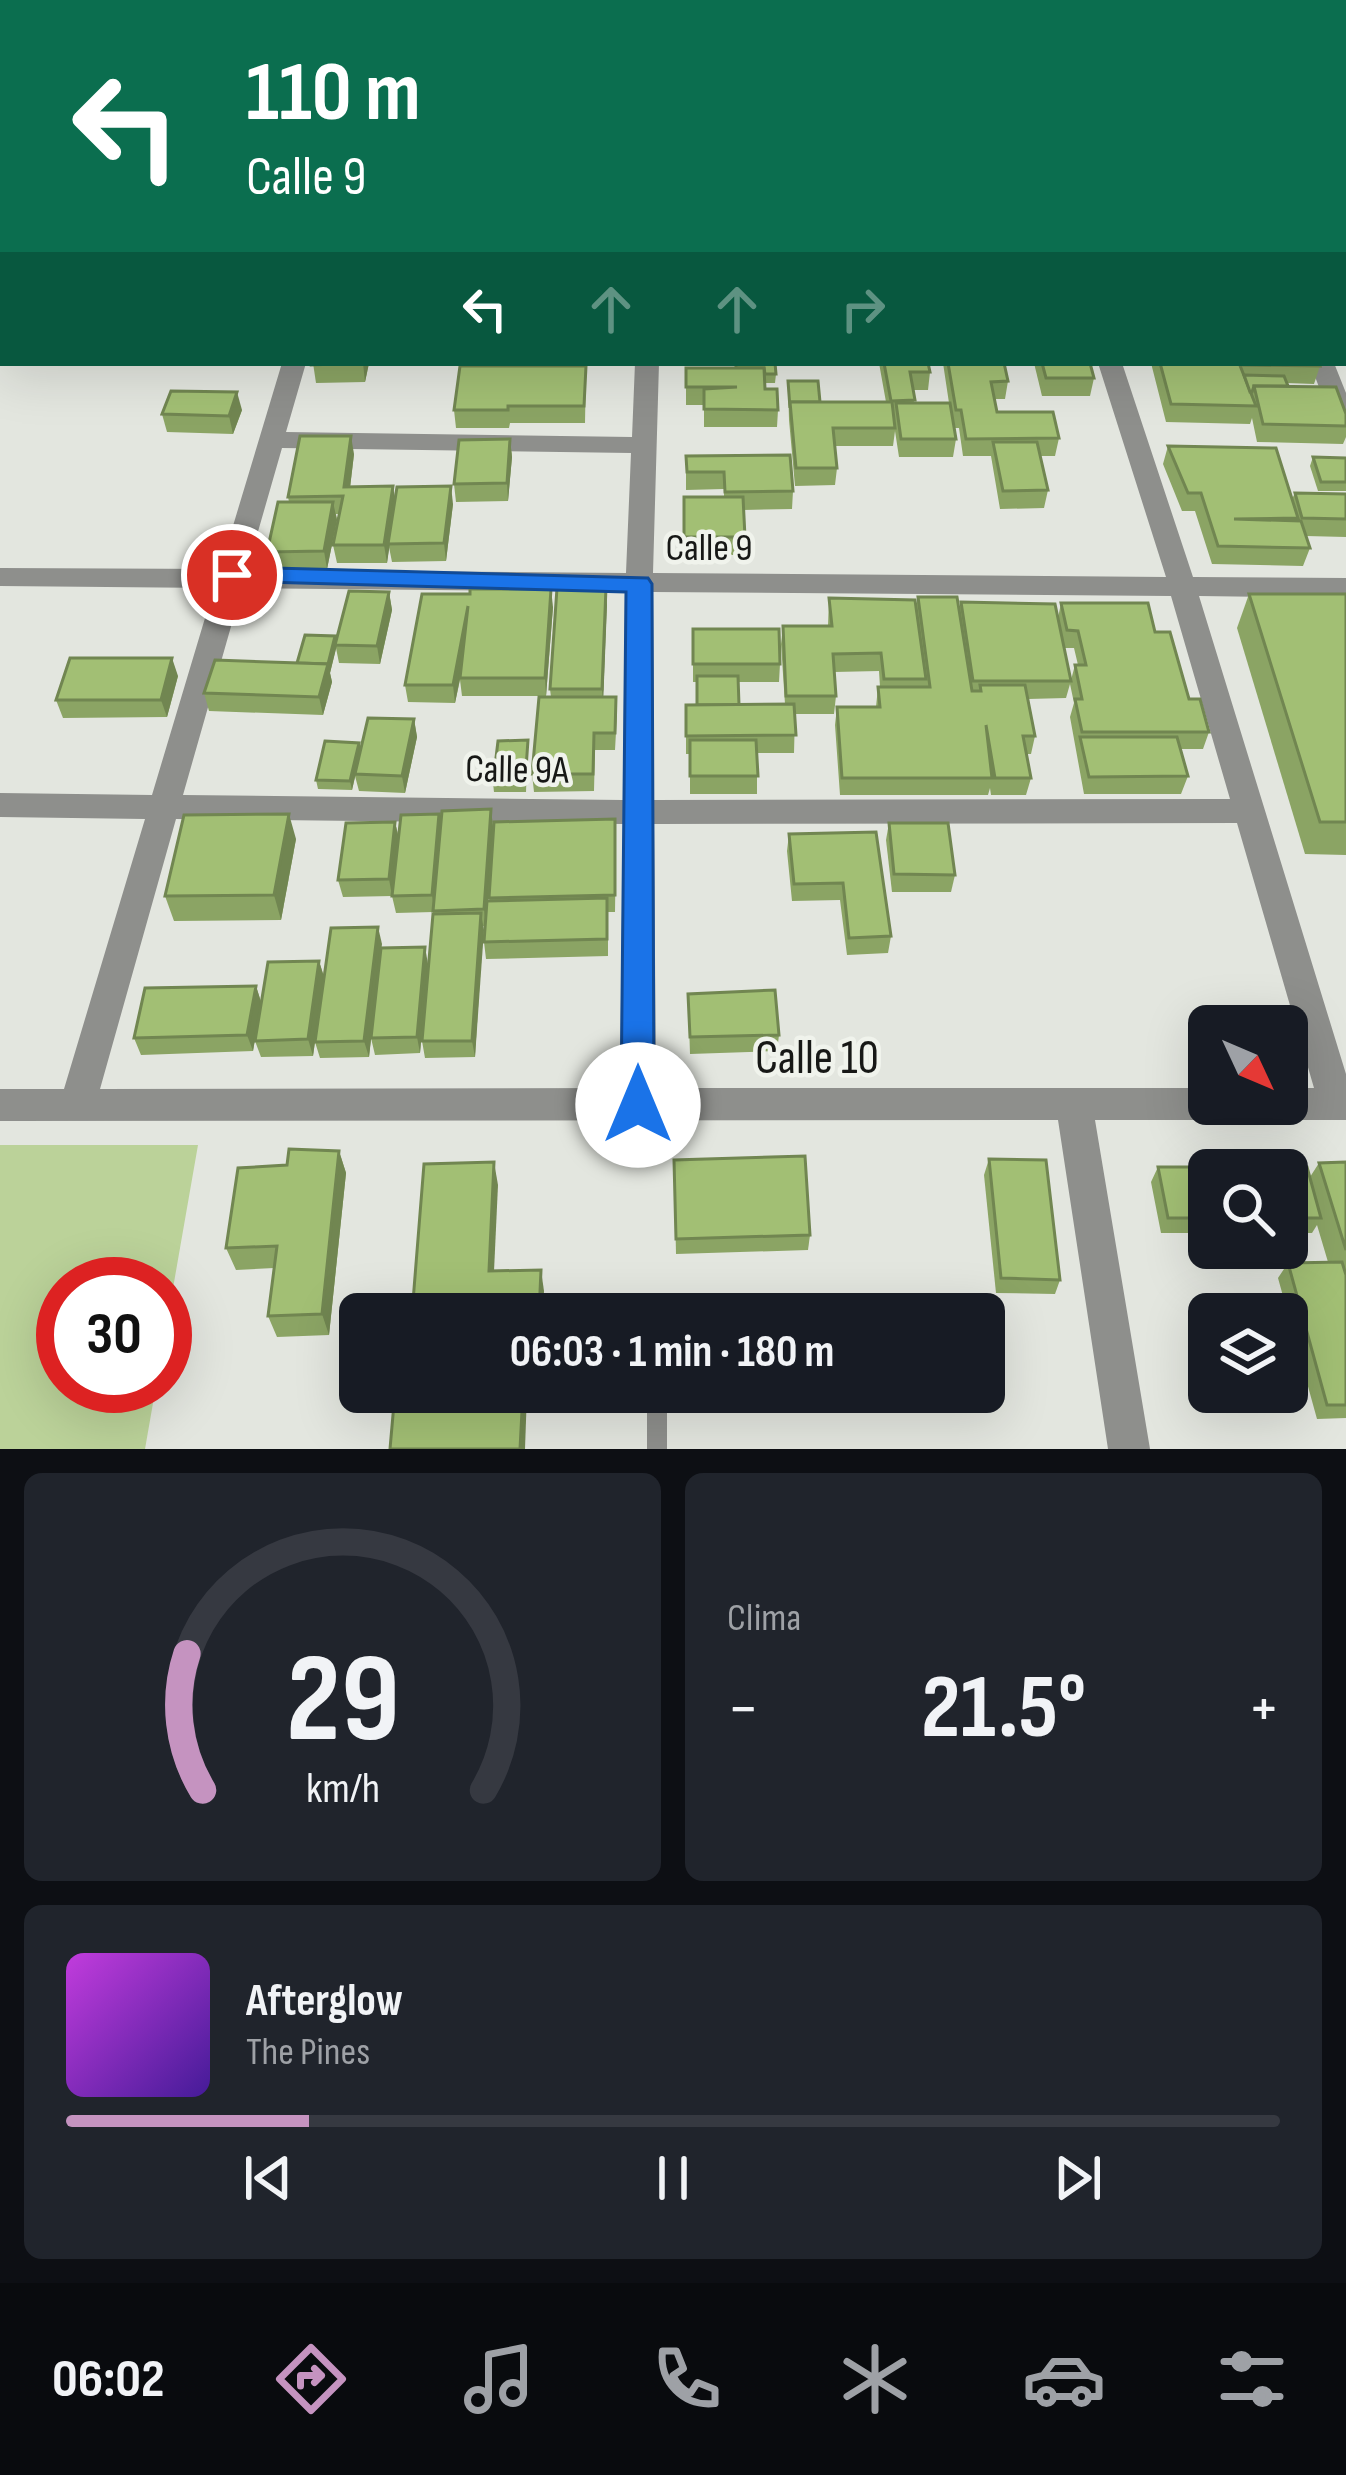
<!DOCTYPE html>
<html lang="es">
<meta charset="utf-8">
<style>
body{margin:0;font-family:"Sofia Sans Condensed",sans-serif;background:#20242c;color:#f1f3f6;height:100vh;display:flex;flex-direction:column;font-size:45px;white-space:nowrap}
*{box-sizing:border-box;margin:0}
p{font-size:39px;color:#9ea1a6}
.icon{flex:none;width:66px;height:66px;fill:none;stroke:currentColor;stroke-width:2;stroke-linecap:round;stroke-linejoin:round}
.map{position:relative;height:1449px;overflow:hidden}
.drawer{display:flex;flex-direction:column;gap:24px;padding:24px;background:#0d0f14;flex:1}
.drawer>*{flex:none}
.hud{position:absolute;left:0px;top:0px;width:1347px;height:366px;box-shadow:0 12px 48px #0002;background:#0b6e4f;color:#fff;overflow:hidden}
.needle{width:78px;rotate:134deg}
.controls{position:absolute;left:1188px;top:1005px;display:grid;gap:24px}
.controls a{display:grid;place-items:center;width:120px;height:120px;border-radius:18px;background:#171b24;box-shadow:0 12px 48px #0002;font-size:60px}
.speed{position:absolute;left:36px;top:1257px;display:flex;gap:24px;font-size:60px;font-weight:700;text-align:center}
.speed>*{display:grid;place-content:center;width:156px;height:156px;border-radius:50%;background:#171b24;box-shadow:0 12px 48px #0002;line-height:1}
.speed .limit{border:18px solid #d22;background:#fff;color:#111}
.pin{position:absolute;display:grid;place-items:center;width:102px;height:102px;color:#fff;margin:-51px;border:6px solid #fff;border-radius:50%;box-shadow:0 3px 12px #0007}
.me{position:absolute;width:132px;margin:-66px;rotate:0deg;stroke-linejoin:round;filter:drop-shadow(0 0 9px #0008)}
.turn{display:flex;align-items:center;gap:42px;height:252px;padding:0 48px;font-size:54px}
.turn .icon{width:156px;height:156px;stroke-width:2.5}
.turn b{display:block;font-size:84px;line-height:102px}
.lanes{display:flex;align-items:center;height:114px;padding:0 48px;background:#0003;justify-content:center;gap:60px;direction:ltr}
.lanes .off{opacity:.35}
.big{font-size:90px;font-weight:700;line-height:1.1}
.drawer .card{flex:1;display:flex;flex-direction:column;justify-content:center;gap:18px;min-width:0;padding:0 42px;border-radius:18px;background:#20242c}
.drawer .dial{align-items:center;gap:0}
.dial svg{height:312px;overflow:visible;fill:none;stroke:#363941;stroke-width:7;stroke-linecap:round;text-anchor:middle}
.dial text{fill:#f1f3f6;stroke:none}
.song{display:flex;align-items:center;gap:36px}
.cover{width:144px;height:144px;border-radius:18px;background:linear-gradient(135deg,hsl(290 70% 55%),hsl(260 70% 35%))}
.played{height:12px;border-radius:6px;background:linear-gradient(90deg,#c593c0 20%,#363941 20%)}
.keys{display:flex;justify-content:space-around;direction:ltr}
.heat{display:flex;justify-content:space-between;align-items:center;font-size:66px;direction:ltr}
.drawer .tiles{flex:1;display:grid;gap:24px;grid-template-columns:1fr 1fr}
.card:last-child{grid-column:span 2}
.trip{position:absolute;left:339px;top:1293px;width:666px;height:120px;border-radius:18px;background:#171b24;box-shadow:0 12px 48px #0002;font-weight:700;line-height:120px;text-align:center}
.tabs{display:flex;height:192px;justify-content:space-around;align-items:center;background:#090b0e;color:#9ea1a6}
.tabs .icon{width:84px;height:84px}
.tabs .on{color:#c593c0}
.tabs b{font-size:54px;color:#f1f3f6}
.map>svg:first-child{display:block}
</style>
<div class="map">
<svg width="1346" height="1449" viewBox="0 0 1346 1449">
<rect width="100%" height="100%" fill="#e3e6df"/>
<polygon fill="#bbd299" points="0,1145 198,1145 165,1334 165,1284 63,1284 63,1386 156,1386 145,1449 0,1449"/>
<g fill="none" stroke-linecap="round" stroke-linejoin="round">
<rect fill="#8e8f8c" fill-rule="evenodd" x="647" y="1392" width="20" height="57"/>
<g fill="#8e8f8c" fill-rule="evenodd">
<polygon points="651,0 669,0 670,3 652,3"/>
<rect x="822" y="0" width="18" height="3"/>
<polygon points="996,0 1014,0 1015,3 997,3"/>
<polygon points="1141,0 1159,0 1160,3 1142,3"/>
<polygon points="3,218 3,237 0,238 0,219"/>
<rect x="0" y="312" width="3" height="14"/>
<rect x="1344" y="334" width="2" height="14"/>
<path d="M 282,363 L 306,363 L 286,432 L 632,437 L 635,363 L 659,363 L 653,573 L 1166,577 L 1098,363 L 1122,363 L 1193,577 L 1346,578 L 1346,598 L 1199,596 L 1346,1074 L 1346,1120 L 1095,1120 L 1150,1449 L 1108,1449 L 1058,1120 L 0,1121 L 0,1089 L 64,1089 L 145,819 L 0,817 L 0,793 L 152,795 L 214,588 L 0,586 L 0,568 L 220,569 ZM 282,448 L 631,453 L 626,573 L 247,570 ZM 242,588 L 625,592 L 623,800 L 183,795 ZM 653,592 L 1171,596 L 1230,799 L 654,800 ZM 176,819 L 623,824 L 620,1088 L 100,1089 ZM 1237,823 L 1314,1088 L 1287,1088 L 1287,1104 L 1209,1104 L 1209,1088 L 656,1088 L 654,824 Z"/>
<polygon points="1310,363 1334,363 1346,393 1346,433 1333,425"/>
</g>
<g fill="#656763" fill-rule="evenodd">
<rect x="1344" y="91" width="2" height="12"/>
<rect x="0" y="108" width="3" height="12"/>
</g>
</g>
<g fill="#8ba464" fill-rule="evenodd">
<polygon points="2,0 42,0 43,3 3,3 3,64 0,64 0,4"/>
<polygon points="371,0 424,0 423,3 371,3"/>
<polygon points="955,0 984,1 984,3 956,3"/>
<polygon points="1344,118 1346,118 1346,318 1344,316"/>
<polygon points="313,363 369,363 365,382 316,383"/>
<polygon points="879,363 928,363 930,372 928,390 913,390 914,403 949,403 943,363 1004,363 1008,381 1005,399 995,399 997,412 1059,438 1055,456 1040,456 1048,490 1044,508 1000,509 991,456 963,456 959,428 954,428 956,439 953,457 899,457 895,431 893,446 835,446 837,468 835,485 795,486 789,420 788,381 820,402 886,402"/>
<polygon points="1034,363 1090,363 1094,378 1090,396 1042,396"/>
<polygon points="1151,363 1319,363 1320,366 1314,384 1287,383 1288,386 1346,414 1346,437 1343,444 1257,442 1252,418 1250,424 1166,422"/>
<polygon points="586,366 585,423 510,423 509,428 456,428 454,410"/>
<polygon points="686,368 776,374 775,383 765,383 765,389 778,410 777,427 704,427 704,405 686,405"/>
<polygon points="242,410 233,434 167,432 162,414"/>
<polygon points="510,439 512,457 508,501 456,502 454,484"/>
<polygon points="1168,446 1292,499 1295,493 1346,494 1346,537 1306,536 1310,548 1303,566 1212,564 1195,511 1182,511 1163,464"/>
<polygon points="354,454 350,487 395,500 453,504 446,561 392,562 389,547 387,563 337,563 333,545 339,514 336,514 337,520 327,569 272,570 267,552 289,502 288,497"/>
<polygon points="686,456 793,491 792,509 743,510 744,555 684,555 684,497 724,497 724,489 686,490"/>
<polygon points="1313,457 1346,458 1346,491 1318,491 1310,466"/>
<polygon points="606,587 603,697 617,714 615,750 595,750 594,791 534,792 532,774 551,697 550,689"/>
<polygon points="389,592 392,610 380,664 339,663 336,648 330,673 332,682 323,715 209,711 204,693 297,663 336,642"/>
<polygon points="1249,594 1346,594 1346,855 1305,854 1237,628"/>
<path d="M 918,597 L 959,612 L 961,602 L 1058,618 L 1061,603 L 1155,632 L 1189,699 L 1209,732 L 1203,749 L 1180,749 L 1188,776 L 1181,794 L 1084,794 L 1070,717 L 1074,703 L 1070,684 L 1066,698 L 1028,699 L 1035,736 L 1031,754 L 1027,754 L 1031,778 L 1026,795 L 991,795 L 990,788 L 988,795 L 840,795 L 835,725 L 837,707 L 876,707 L 878,687 L 880,687 L 879,671 L 834,672 L 836,696 L 834,714 L 795,714 L 794,753 L 757,753 L 757,794 L 690,794 L 690,754 L 686,754 L 686,705 L 697,705 L 697,682 L 693,682 L 693,629 L 780,664 L 779,682 L 738,682 L 739,705 L 785,704 L 781,644 L 783,626 L 828,626 L 829,598 L 916,608 ZM 1064,648 L 1074,648 L 1078,665 L 1075,665 L 1071,680 Z"/>
<polygon points="553,607 546,696 462,696 460,680 455,703 408,702 405,685"/>
<polygon points="178,676 167,717 63,718 56,700"/>
<polygon points="414,719 417,737 405,793 359,791 355,776 352,790 318,789 316,780 359,743 361,750"/>
<polygon points="528,740 526,792 494,792 493,783"/>
<polygon points="491,809 493,827 488,901 490,901 489,898 616,837 615,912 608,912 608,956 486,959 484,942 485,926 483,926 475,1057 425,1058 422,1041 433,912 396,913 392,896 439,814 441,826"/>
<polygon points="395,822 399,839 392,896 343,897 338,880"/>
<polygon points="889,823 955,875 951,892 892,892 886,840"/>
<polygon points="876,832 891,936 888,953 847,955 840,900 792,901 787,851 789,834"/>
<polygon points="296,839 281,920 174,921 165,896"/>
<polygon points="378,927 381,948 428,964 420,1053 375,1055 371,1038 369,1057 320,1058 315,1042"/>
<polygon points="319,961 324,977 313,1056 261,1057 255,1041 260,1012 253,1051 141,1055 134,1038 256,986 261,1002"/>
<polygon points="688,994 779,1035 777,1051 690,1054"/>
<polygon points="339,1151 346,1173 329,1335 277,1337 268,1316 274,1268 236,1270 226,1248 287,1165"/>
<polygon points="989,1159 1060,1280 1055,1294 996,1293 984,1175"/>
<polygon points="674,1160 810,1235 808,1250 676,1254"/>
<polygon points="1346,1162 1346,1418 1317,1419 1278,1278 1288,1263 1328,1262 1317,1225 1312,1233 1287,1233 1287,1170 1209,1170 1209,1233 1161,1233 1151,1182 1158,1167 1307,1167 1310,1177 1319,1163"/>
</g>
<g fill="#718651">
<polygon points="363,363 369,363 365,382"/>
<polygon points="237,392 242,410 233,434 229,416"/>
<polygon points="351,436 354,454 348,505 344,487"/>
<polygon points="510,439 512,457 508,501 507,483"/>
<polygon points="393,486 396,504 387,563 384,545"/>
<polygon points="451,486 453,504 446,561 444,543"/>
<polygon points="333,502 337,520 327,569 324,551"/>
<polygon points="606,587 607,605 603,706 602,689"/>
<polygon points="551,589 553,607 546,696 545,678"/>
<polygon points="389,592 392,610 380,664 377,646"/>
<polygon points="468,606 471,624 455,703 453,685"/>
<polygon points="335,636 337,645 330,673 332,682 323,715 319,697"/>
<polygon points="172,658 178,676 167,717 161,700"/>
<polygon points="414,719 417,737 405,793 402,776"/>
<polygon points="359,743 361,752 352,790 350,781"/>
<polygon points="491,809 493,827 486,926 484,909"/>
<polygon points="289,814 296,839 281,920 274,895"/>
<polygon points="439,814 442,831 435,912 432,895"/>
<polygon points="395,822 399,839 392,896 389,879"/>
<polygon points="481,913 484,930 475,1057 472,1041"/>
<polygon points="378,927 382,944 369,1057 364,1041"/>
<polygon points="425,947 428,964 420,1053 417,1037"/>
<polygon points="319,961 324,977 313,1056 308,1039"/>
<polygon points="256,986 261,1002 253,1051 247,1035"/>
<polygon points="339,1151 346,1173 329,1335 322,1314"/>
<polygon points="494,1162 498,1185 493,1293 489,1271"/>
<polygon points="541,1270 544,1291 543,1314 539,1314"/>
<polygon points="523,1392 527,1392 525,1449 520,1449"/>
</g>
<g fill="#a2bf74" stroke="#718651" stroke-width="3">
<polygon points="2,0 38,0 36,3 3,3 3,32 0,32 0,12 2,6 0,6 0,4"/>
<polygon points="69,0 101,0 100,3 67,3"/>
<polygon points="375,0 402,0 401,3 374,3"/>
<polygon points="497,0 497,3 455,3 455,1"/>
<polygon points="507,0 596,0 596,3 528,1 528,3 506,3"/>
<polygon points="600,0 621,0 620,3 599,2"/>
<polygon points="1034,0 1093,0 1094,1 1035,3"/>
<polygon points="1099,0 1149,0 1151,3 1100,3"/>
<rect x="0" y="32" width="3" height="16"/>
<rect x="0" y="123" width="3" height="27"/>
<polygon points="1344,168 1346,172 1346,203 1344,203"/>
<polygon points="1344,217 1346,218 1346,289 1344,284 1344,224 1346,224"/>
<polygon points="313,363 363,363 312,365"/>
<polygon points="736,363 775,363 776,374 765,374 764,368 736,368"/>
<polygon points="884,363 928,363 930,372 910,372 915,400 891,401"/>
<polygon points="948,363 1004,363 1008,381 991,382 997,412 1053,412 1059,438 966,439 961,410 956,410"/>
<polygon points="1042,363 1090,363 1094,378 1046,378"/>
<polygon points="1160,363 1239,363 1256,406 1171,404"/>
<polygon points="1241,363 1319,363 1320,366 1242,365"/>
<polygon points="460,366 586,366 584,406 508,406 508,410 454,410"/>
<polygon points="686,368 764,368 765,389 777,389 778,410 704,409 704,389 737,387 686,387"/>
<polygon points="1244,375 1284,376 1288,386 1254,386 1252,392 1250,392"/>
<polygon points="788,381 818,381 820,402 790,402 790,408"/>
<polygon points="1254,386 1336,387 1346,414 1346,426 1263,424"/>
<polygon points="171,391 237,392 229,416 162,414"/>
<polygon points="790,402 892,402 895,428 833,428 837,468 796,468"/>
<polygon points="896,403 950,403 956,439 901,439"/>
<polygon points="300,436 351,436 344,487 393,486 384,545 333,545 343,496 288,497"/>
<polygon points="510,439 507,483 454,484 459,440"/>
<polygon points="993,442 1037,442 1048,490 1003,491"/>
<polygon points="1168,446 1276,448 1298,518 1234,519 1301,521 1310,548 1218,546 1201,493 1188,493"/>
<polygon points="790,455 793,491 725,492 724,472 687,472 686,456"/>
<polygon points="1313,457 1346,458 1346,482 1321,482"/>
<polygon points="451,486 444,543 388,544 397,487"/>
<polygon points="1295,493 1346,494 1346,519 1302,518"/>
<polygon points="684,497 743,497 745,537 684,537"/>
<polygon points="278,502 333,502 324,551 267,552"/>
<polygon points="606,587 602,689 550,689 557,588"/>
<polygon points="470,589 551,589 545,678 460,678 468,606 453,685 405,685 422,594 470,594"/>
<polygon points="349,591 389,592 377,646 335,645"/>
<polygon points="1249,594 1346,594 1346,822 1320,822"/>
<polygon points="918,597 957,597 972,691 981,691 980,685 1025,685 1035,736 1023,736 1031,778 995,778 986,725 992,778 842,778 837,707 880,707 878,687 930,687"/>
<polygon points="829,598 915,600 926,679 884,679 881,653 833,654 836,696 786,696 783,626 832,626"/>
<polygon points="961,602 1055,604 1071,681 973,681"/>
<polygon points="1061,603 1148,603 1155,632 1170,632 1189,699 1200,699 1209,732 1082,732 1075,699 1082,699 1075,665 1086,665 1078,631 1067,630"/>
<polygon points="693,629 779,629 780,664 693,664"/>
<polygon points="305,635 335,636 328,664 297,663"/>
<polygon points="70,658 172,658 161,700 56,700"/>
<polygon points="215,660 328,664 319,697 204,693"/>
<polygon points="697,676 738,676 739,705 697,705"/>
<polygon points="539,697 616,697 615,733 594,733 593,774 532,774"/>
<polygon points="794,704 796,735 686,736 686,705"/>
<polygon points="368,718 414,719 402,776 355,774"/>
<polygon points="1080,737 1177,737 1188,776 1089,777"/>
<polygon points="528,740 525,783 493,783 498,741"/>
<polygon points="690,740 756,740 758,776 690,776"/>
<polygon points="325,741 359,743 350,781 316,780"/>
<polygon points="491,809 484,909 433,911 442,811"/>
<polygon points="289,814 274,895 165,896 184,815"/>
<polygon points="439,814 432,895 392,896 401,815"/>
<polygon points="615,819 615,895 489,898 494,822"/>
<polygon points="395,822 389,879 338,880 346,823"/>
<polygon points="889,823 948,823 955,875 894,874"/>
<polygon points="876,832 891,936 849,938 843,883 794,884 789,834"/>
<polygon points="607,898 607,939 484,942 487,901"/>
<polygon points="481,913 472,1041 422,1041 433,914"/>
<polygon points="378,927 364,1041 315,1042 331,928"/>
<polygon points="425,947 417,1037 371,1038 381,948"/>
<polygon points="319,961 308,1039 255,1041 268,962"/>
<polygon points="256,986 247,1035 134,1038 145,988"/>
<polygon points="775,990 779,1035 690,1037 688,994"/>
<polygon points="289,1149 339,1151 322,1314 268,1316 277,1246 226,1248 238,1168 287,1165"/>
<polygon points="805,1156 810,1235 676,1239 674,1160"/>
<polygon points="989,1159 1046,1160 1060,1280 1001,1278"/>
<polygon points="494,1162 489,1271 541,1270 539,1314 412,1314 424,1164"/>
<polygon points="1346,1162 1346,1250 1319,1163"/>
<polygon points="1158,1167 1307,1167 1321,1218 1287,1218 1287,1170 1209,1170 1209,1218 1168,1218"/>
<polygon points="1342,1262 1346,1275 1346,1405 1327,1405 1288,1263"/>
<polygon points="395,1392 523,1392 520,1449 390,1449"/>
</g>
<polygon fill="#1a73e8" stroke="#114b97" stroke-width="3" points="232,567 648,578 652,584 654,1105 649,1115 638,1119 626,1115 621,1105 626,592 224,581 220,575"/>
<g text-anchor="middle" stroke-width="9" stroke-linejoin="round" paint-order="stroke">
<g font-size="39" fill="#171816" stroke="#f0f3ec">
<text x="709" y="560">Calle 9</text>
<text transform="translate(517 768) rotate(1)" y="14">Calle 9A</text>
</g>
<g font-size="48" fill="#171816" stroke="#f0f3ec">
<text x="817" y="1073">Calle 10</text>
</g>
</g>
</svg>
<div class="controls">
<a><svg class="needle" viewBox="-14 -14 28 28"><path d="M0-13l5 13h-10z" fill="#e53935"/><path d="M0 13l5-13h-10z" fill="#9ea1a6"/></svg></a>
<a><svg class="icon" aria-label="search" viewBox="0 0 24 24"><circle cx="10" cy="10" r="6"/><path d="M15 15l6 6"/></svg></a>
<a><svg class="icon" aria-label="layers" viewBox="0 0 24 24"><path d="M12 4l9 5-9 5-9-5zM3 14l9 5 9-5"/></svg></a>
</div>
<div class="speed"><div class="limit">30</div></div>
<div class="pin" style="left:232px;top:575px;background:#d93025"><svg class="icon" aria-label="arrive" viewBox="0 0 24 24"><path d="M6 21V4h12l-3 4 3 4H6"/></svg></div>
<svg class="me" style="left:638px;top:1105px" viewBox="-20 -20 40 40"><circle r="19" fill="#fff"/><path d="M0-13L10 11 0 6-10 11z" fill="#1a73e8"/></svg>
<div class="trip">06:03 · 1 min · 180 m</div>
<div class="hud">
<div class="turn"><svg class="icon" aria-label="left" viewBox="0 0 24 24"><path d="M17 20v-9H6M10 6l-5 5 5 5"/></svg><div><b>110 m</b>Calle 9</div></div>
<div class="lanes"><svg class="icon" aria-label="left" viewBox="0 0 24 24"><path d="M17 20v-9H6M10 6l-5 5 5 5"/></svg><svg class="icon off" aria-label="ahead" viewBox="0 0 24 24"><path d="M12 20V5M6 11l6-6 6 6"/></svg><svg class="icon off" aria-label="ahead" viewBox="0 0 24 24"><path d="M12 20V5M6 11l6-6 6 6"/></svg><svg class="icon off" aria-label="right" viewBox="0 0 24 24"><path d="M7 20v-9h11M14 6l5 5-5 5"/></svg></div>
</div>
</div>
<section class="drawer">
<div class="tiles">
<div class="card dial"><svg viewBox="0 0 100 80">
<path d="M14 69A42 42 0 1 1 86 69"/>
<path d="M14 69A42 42 0 0 1 10 34" stroke="#c593c0"/>
<text x="50" y="56" font-size="32" font-weight="700">29</text>
<text x="50" y="72" font-size="11">km/h</text>
</svg></div>
<div class="card"><p>Clima</p>
<div class="heat"><a>−</a><b class="big">21.5°</b><a>+</a></div>
</div>
<div class="card">
<div class="song"><i class="cover"></i><div><b>Afterglow</b><p>The Pines</p></div></div>
<div class="played"></div>
<div class="keys"><svg class="icon" aria-label="previous" viewBox="0 0 24 24"><path d="M18 5L8 12l10 7zM5 5v14"/></svg><svg class="icon" aria-label="pause" viewBox="0 0 24 24"><path d="M8 5v14M16 5v14"/></svg><svg class="icon" aria-label="next" viewBox="0 0 24 24"><path d="M6 5l10 7-10 7zM19 5v14"/></svg></div>
</div>
</div>
</section>
<nav class="tabs">
<b>06:02</b>
<svg class="icon on" aria-label="directions" viewBox="0 0 24 24"><path d="M12 3l9 9-9 9-9-9zM9 14v-3h6M13 9l2 2-2 2"/></svg>
<svg class="icon" aria-label="music" viewBox="0 0 24 24"><path d="M9 18V5l10-2v13"/><circle cx="6" cy="18" r="3"/><circle cx="16" cy="16" r="3"/></svg>
<svg class="icon" aria-label="phone" viewBox="0 0 24 24"><path d="M5 4h4l2 5-3 2q2 4 5 5l2-3 5 2v4C11 20 4 13 5 4z"/></svg>
<svg class="icon" aria-label="climate" viewBox="0 0 24 24"><path d="M12 3v18M4 7l16 10M4 17L20 7"/></svg>
<svg class="icon" aria-label="car" viewBox="0 0 24 24"><path d="M5 17H2v-5l4-1 3-4h7l3 4 3 1v5h-3M9 17h6M6 11h13"/><circle cx="7" cy="17" r="2"/><circle cx="17" cy="17" r="2"/></svg>
<svg class="icon" aria-label="filters" viewBox="0 0 24 24"><path d="M4 7h16M4 17h16"/><circle cx="9" cy="7" r="2"/><circle cx="15" cy="17" r="2"/></svg>
</nav>
